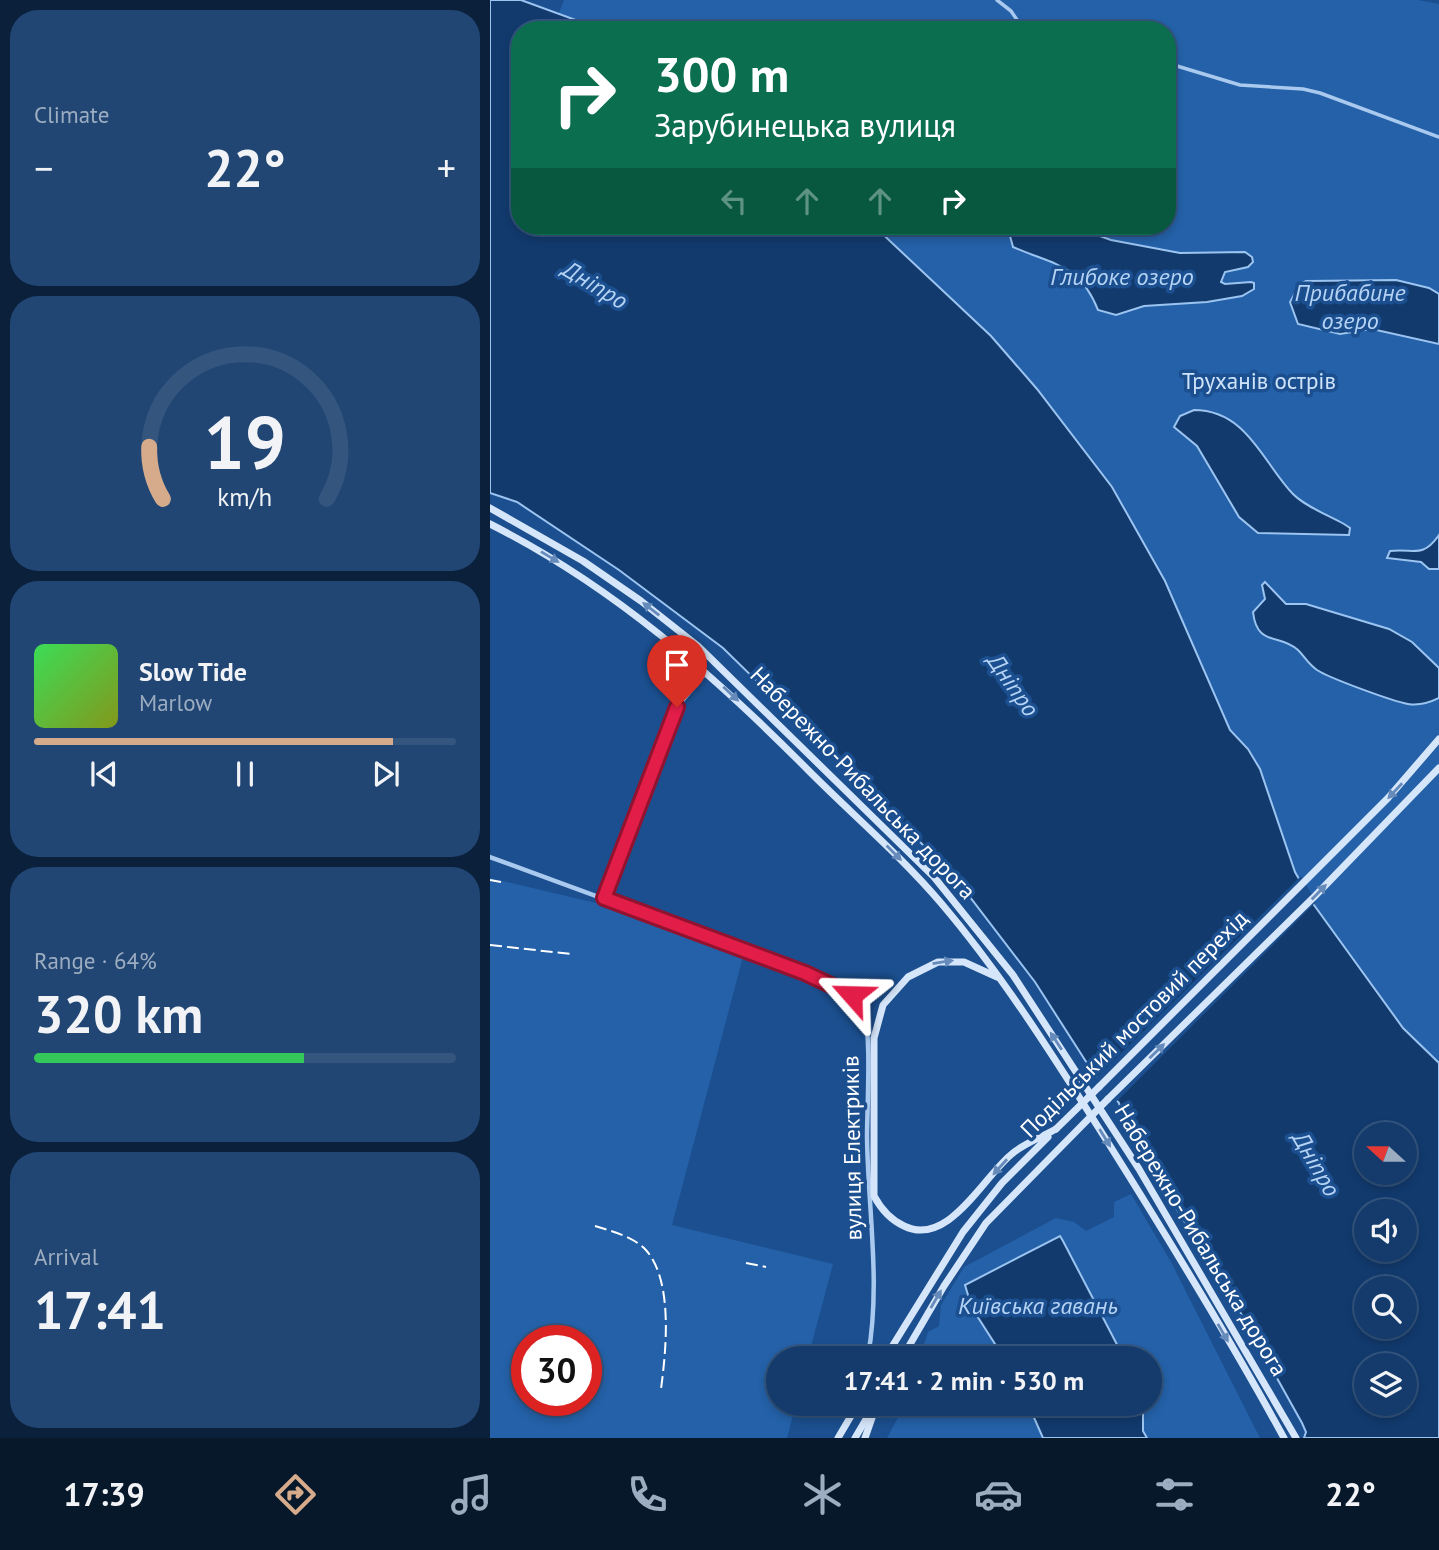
<!DOCTYPE html>
<meta charset="utf-8">
<style>
body{margin:0;font-family:"PT Sans",sans-serif;background:#214673;color:#f1f3f6;height:100vh;display:flex;flex-direction:column;font-size:26px;white-space:nowrap}
*{box-sizing:border-box;margin:0}
p{font-size:23px;color:#9dadc1}
.icon{flex:none;width:38px;height:38px;fill:none;stroke:currentColor;stroke-width:2;stroke-linecap:round;stroke-linejoin:round}
.map{position:relative;flex:1;overflow:hidden}
.details{display:flex;flex-direction:column;gap:10px;padding:10px;background:#0b203b;width:490px}
.details>*{flex:none}
.top-card{position:absolute;left:21px;top:21px;width:665px;height:214px;border-radius:28px;box-shadow:0 4px 10px #0003,0 0 0 2px #33557e;background:#0b6e4f;color:#fff;overflow:hidden}
.needle{width:46px;rotate:291deg}
.controls{position:absolute;left:864px;top:1122px;display:grid;gap:14px}
.controls a{display:grid;place-items:center;width:63px;height:63px;border-radius:50%;background:#143b6b;box-shadow:0 4px 10px #0003,0 0 0 2px #33557e;font-size:35px}
.speed{position:absolute;left:21px;top:1325px;display:flex;gap:14px;font-size:35px;font-weight:700;text-align:center}
.speed>*{display:grid;place-content:center;width:91px;height:91px;border-radius:50%;background:#143b6b;box-shadow:0 4px 10px #0003,0 0 0 2px #33557e;line-height:1}
.speed .limit{border:10px solid #d22;background:#fff;color:#111}
.pin{position:absolute;display:grid;place-items:center;width:60px;height:60px;color:#fff;margin:-72px -30px;border-radius:50% 50% 50% 0;rotate:-45deg;box-shadow:0 0 7px #0007}
.pin .icon{rotate:45deg}
.me{position:absolute;width:77px;margin:-38px;rotate:295deg;stroke-linejoin:round;filter:drop-shadow(0 0 5px #0008)}
.turn{display:flex;align-items:center;gap:24px;height:147px;padding:0 28px;font-size:32px}
.turn .icon{width:91px;height:91px;stroke-width:2.5}
.turn b{display:block;font-size:49px;line-height:60px}
.lanes{display:flex;align-items:center;height:66px;padding:0 28px;background:#0003;justify-content:center;gap:35px;direction:ltr}
.lanes .off{opacity:.35}
.big{font-size:52px;font-weight:700;line-height:1.1}
.details .widget{flex:1;display:flex;flex-direction:column;justify-content:center;gap:10px;min-width:0;padding:0 24px;border-radius:28px;background:#214673}
.details .dial{align-items:center;gap:0}
.dial svg{height:182px;overflow:visible;fill:none;stroke:#33557e;stroke-width:7;stroke-linecap:round;text-anchor:middle}
.dial text{fill:#f1f3f6;stroke:none}
.song{display:flex;align-items:center;gap:21px}
.cover{width:84px;height:84px;border-radius:10px;background:linear-gradient(135deg,hsl(130 70% 55%),hsl(70 70% 35%))}
.played{height:7px;border-radius:4px;background:linear-gradient(90deg,#d6ab8b 85%,#33557e 85%)}
.keys{display:flex;justify-content:space-around;direction:ltr}
.heat{display:flex;justify-content:space-between;align-items:center;font-size:38px;direction:ltr}
.charge{height:10px;border-radius:5px;background:linear-gradient(90deg,#34c759 64%,#33557e 0)}
.trip{position:absolute;left:276px;top:1346px;width:396px;height:70px;border-radius:35px;background:#143b6b;box-shadow:0 4px 10px #0003,0 0 0 2px #33557e;font-weight:700;line-height:70px;text-align:center}
.menu{display:flex;height:112px;justify-content:space-around;align-items:center;background:#08182b;color:#9dadc1}
.menu .icon{width:49px;height:49px}
.menu .on{color:#d6ab8b}
.menu b{font-size:32px;color:#f1f3f6}
main{display:flex;flex:1;min-height:0}
.map>svg:first-child{display:block}
</style>
<main>
<section class="details">
<div class="widget"><p>Climate</p>
<div class="heat"><a>−</a><b class="big">22°</b><a>+</a></div>
</div>
<div class="widget dial"><svg viewBox="0 0 100 80">
<path d="M14 69A42 42 0 1 1 86 69"/>
<path d="M14 69A42 42 0 0 1 8 46" stroke="#d6ab8b"/>
<text x="50" y="56" font-size="32" font-weight="700">19</text>
<text x="50" y="72" font-size="11">km/h</text>
</svg></div>
<div class="widget">
<div class="song"><i class="cover"></i><div><b>Slow Tide</b><p>Marlow</p></div></div>
<div class="played"></div>
<div class="keys"><svg class="icon" aria-label="previous" viewBox="0 0 24 24"><path d="M18 5L8 12l10 7zM5 5v14"/></svg><svg class="icon" aria-label="pause" viewBox="0 0 24 24"><path d="M8 5v14M16 5v14"/></svg><svg class="icon" aria-label="next" viewBox="0 0 24 24"><path d="M6 5l10 7-10 7zM19 5v14"/></svg></div>
</div>
<div class="widget"><p>Range · 64%</p><b class="big">320 km</b><div class="charge"></div></div>
<div class="widget"><p>Arrival</p><b class="big">17:41</b></div>
</section>
<div class="map">
<svg width="949" height="1438" viewBox="0 0 949 1438">
<rect width="100%" height="100%" fill="#1b4f8f"/>
<g fill="#2461a8" fill-rule="evenodd">
<polygon points="74,0 928,0 949,4 949,1063 913,1028 824,905 805,872 770,769 758,749 740,730 675,581 622,487 547,389 501,336 384,226 677,226 677,30 113,30 69,13"/>
<path d="M 0,878 L 119,906 L 254,953 L 182,1225 L 343,1264 L 318,1358 L 289,1358 L 289,1404 L 306,1404 L 297,1438 L 0,1438 ZM 37,1340 L 96,1340 L 96,1400 L 37,1400 Z"/>
<path d="M 641,1194 L 681,1262 L 770,1438 L 657,1438 C 650,1428 652,1416 653,1404 L 660,1404 L 660,1358 L 634,1358 L 570,1236 L 475,1285 L 482,1308 L 514,1358 L 437,1358 L 433,1347 L 438,1332 L 449,1326 L 451,1305 L 474,1267 L 566,1218 L 584,1222 L 596,1231 L 624,1217 L 624,1202 Z"/>
<polygon points="447,1404 538,1404 553,1438 397,1438 412,1410"/>
</g>
<g fill="#123a6d" stroke="#9cc4f0" stroke-width="2" fill-rule="evenodd">
<path d="M 0,0 L 31,0 L 113,30 L 30,30 L 30,226 L 384,226 L 501,336 L 547,389 L 622,487 L 675,581 L 740,730 L 758,749 L 770,769 L 805,872 L 824,905 L 913,1028 L 949,1063 L 949,1438 L 814,1438 L 816,1432 L 812,1423 L 749,1310 L 635,1125 L 629,1103 L 602,1071 L 545,982 L 473,888 L 418,829 L 233,648 L 129,570 L 27,502 L 0,493 ZM 877,1134 L 915,1134 L 915,1172 L 877,1172 ZM 877,1211 L 915,1211 L 915,1250 L 877,1250 ZM 877,1288 L 915,1288 L 915,1326 L 877,1326 ZM 877,1365 L 915,1365 L 915,1404 L 877,1404 Z"/>
<path d="M 530,226 L 582,226 L 621,240 L 690,253 L 755,252 L 762,257 L 763,262 L 758,267 L 735,272 L 731,282 L 735,284 L 761,282 L 764,283 L 764,289 L 752,296 L 717,302 L 654,306 L 626,315 L 608,310 C 590,264 564,265 523,247 L 520,236 Z"/>
<polygon points="906,280 939,288 949,294 949,344 882,329 850,334 808,324 800,302 810,284 816,281"/>
<path d="M 704,410 C 757,410 773,463 803,494 C 816,507 838,515 854,524 L 860,528 L 859,535 L 768,533 L 749,517 L 707,446 L 684,427 L 690,416 Z"/>
<path d="M 949,535 L 949,569 L 939,569 L 931,562 L 897,558 L 900,551 C 924,548 932,559 949,535 Z"/>
<path d="M 775,582 L 796,604 L 816,604 L 899,629 L 922,642 L 949,668 L 949,698 C 939,703 929,706 918,704 C 902,701 839,678 827,670 C 818,664 815,657 808,650 C 789,633 767,647 763,612 L 775,599 L 772,585 Z"/>
<polygon points="570,1236 573,1241 634,1358 514,1358 482,1308 475,1285"/>
<polygon points="538,1404 653,1404 653,1431 657,1438 553,1438"/>
</g>
<polygon fill="#1b4f8f" points="811,876 826,902 625,1103 605,1079"/>
<g fill="none" stroke-linecap="round" stroke-linejoin="round">
<g stroke="#a9c9ee" stroke-width="3.5">
<polyline points="507,0 521,11 534,30"/>
<polyline points="677,63 750,85 813,89 830,93 949,137"/>
</g>
<g stroke="#a9c9ee" stroke-width="4.5">
<path d="M 0,857 L 315,973 C 334,981 365,987 373,1009 C 382,1030 377,1109 377,1137 C 378,1210 391,1284 378,1356"/>
<polyline points="114,898 187,707 216,672"/>
</g>
<g stroke="#d6e6fa" stroke-width="7">
<polyline points="0,508 93,561 151,601 208,646 444,877 523,975 649,1169 806,1438"/>
<path d="M 0,524 C 123,586 224,675 320,772 C 364,816 411,856 451,903 C 514,977 565,1059 617,1141 C 678,1238 739,1337 794,1438"/>
<path d="M 507,977 L 474,962 L 448,962 L 418,977 L 393,1005 L 384,1038 L 384,1196 C 391,1209 401,1220 414,1226 C 459,1248 494,1175 523,1153 C 535,1143 552,1137 566,1129"/>
<polyline points="609,1087 898,798 949,739"/>
<polyline points="618,1099 825,896 949,768"/>
<polyline points="395,1358 473,1232 512,1183 558,1137"/>
<polyline points="348,1438 368,1404"/>
<polyline points="365,1438 385,1404"/>
<polyline points="375,1438 384,1412"/>
</g>
<g stroke="#fff" stroke-width="2" stroke-dasharray="12 5" stroke-linecap="butt">
<polyline points="0,880 11,882"/>
<polyline points="0,945 81,954"/>
<path d="M 105,1226 C 121,1231 141,1236 154,1248 C 184,1278 176,1351 171,1389"/>
<polyline points="256,1263 276,1267"/>
</g>
<g stroke="#d6e6fa" stroke-width="7">
<polyline points="566,1129 609,1087"/>
<polyline points="412,1358 454,1286 496,1223 618,1099"/>
</g>
</g>
<defs><path id="oneway-solid" d="M-6-.8H1V-3.2L6.5 0L1 3.2V.8H-6Z" transform="scale(1.75)"/></defs>
<g fill="#668bba">
<use href="#oneway-solid" transform="translate(60 557) rotate(31)"/>
<use href="#oneway-solid" transform="translate(161 609) rotate(-142)"/>
<use href="#oneway-solid" transform="translate(241 694) rotate(43)"/>
<use href="#oneway-solid" transform="translate(905 791) rotate(133)"/>
<use href="#oneway-solid" transform="translate(404 853) rotate(45)"/>
<use href="#oneway-solid" transform="translate(829 892) rotate(-46)"/>
<use href="#oneway-solid" transform="translate(453 962) rotate(-9)"/>
<use href="#oneway-solid" transform="translate(566 1041) rotate(-123)"/>
<use href="#oneway-solid" transform="translate(667 1051) rotate(-44)"/>
<use href="#oneway-solid" transform="translate(615 1138) rotate(58)"/>
<use href="#oneway-solid" transform="translate(510 1167) rotate(132)"/>
<use href="#oneway-solid" transform="translate(446 1299) rotate(-60)"/>
<use href="#oneway-solid" transform="translate(733 1333) rotate(60)"/>
</g>
<g fill="none" stroke-linecap="round" stroke-linejoin="round">
<defs>
<polyline id="route" points="187,707 114,898 315,973 362,995"/>
</defs>
<use href="#route" stroke="#92132f" stroke-width="18"/>
<use href="#route" stroke="#e11d48" stroke-width="12"/>
</g>
<g text-anchor="middle" stroke-width="7" stroke-linejoin="round" paint-order="stroke">
<g font-size="23" fill="#cfe3fa" stroke="#1b4f8f">
<text x="769" y="389">Труханів острів</text>
</g>
<g font-size="23" fill="#fff" stroke="#1b4f8f">
<text transform="translate(373 783) rotate(46)" y="8">Набережно-Рибальська дорога</text>
<text transform="translate(644 1024) rotate(-45)" y="8">Подільський мостовий перехід</text>
<text transform="translate(362 1148) rotate(-91)" y="8">вулиця Електриків</text>
<text transform="translate(711 1240) rotate(59)" y="8">Набережно-Рибальська дорога</text>
</g>
<g font-size="24" font-style="italic" fill="#b5d3f5" stroke="#1b4f8f">
<text x="632" y="285">Глибоке озеро</text>
<text transform="translate(105 285) rotate(31)" y="8">Дніпро</text>
<text x="860" y="301">Прибабине<tspan x="860" dy="28">озеро</tspan></text>
<text transform="translate(523 685) rotate(55)" y="8">Дніпро</text>
<text transform="translate(826 1164) rotate(60)" y="8">Дніпро</text>
<text x="548" y="1314">Київська гавань</text>
</g>
</g>
</svg>
<div class="controls">
<a><svg class="needle" viewBox="-14 -14 28 28"><path d="M0-13l5 13h-10z" fill="#e53935"/><path d="M0 13l5-13h-10z" fill="#9dadc1"/></svg></a>
<a><svg class="icon" aria-label="sound" viewBox="0 0 24 24"><path d="M4 9h4l5-4v14l-5-4H4zM17 9q2 3 0 6"/></svg></a>
<a><svg class="icon" aria-label="search" viewBox="0 0 24 24"><circle cx="10" cy="10" r="6"/><path d="M15 15l6 6"/></svg></a>
<a><svg class="icon" aria-label="layers" viewBox="0 0 24 24"><path d="M12 4l9 5-9 5-9-5zM3 14l9 5 9-5"/></svg></a>
</div>
<div class="speed"><div class="limit">30</div></div>
<div class="pin" style="left:187px;top:707px;background:#d93025"><svg class="icon" aria-label="arrive" viewBox="0 0 24 24"><path d="M6 21V4h12l-3 4 3 4H6"/></svg></div>
<svg class="me" style="left:362px;top:995px" viewBox="-20 -20 40 40"><path d="M0-17L14 15 0 8-14 15z" fill="#e11d48" stroke="#fff" stroke-width="4"/></svg>
<div class="trip">17:41 · 2 min · 530 m</div>
<div class="top-card">
<div class="turn"><svg class="icon" aria-label="right" viewBox="0 0 24 24"><path d="M7 20v-9h11M14 6l5 5-5 5"/></svg><div><b>300 m</b>Зарубинецька вулиця</div></div>
<div class="lanes"><svg class="icon off" aria-label="left" viewBox="0 0 24 24"><path d="M17 20v-9H6M10 6l-5 5 5 5"/></svg><svg class="icon off" aria-label="ahead" viewBox="0 0 24 24"><path d="M12 20V5M6 11l6-6 6 6"/></svg><svg class="icon off" aria-label="ahead" viewBox="0 0 24 24"><path d="M12 20V5M6 11l6-6 6 6"/></svg><svg class="icon" aria-label="right" viewBox="0 0 24 24"><path d="M7 20v-9h11M14 6l5 5-5 5"/></svg></div>
</div>
</div>
</main>
<nav class="menu">
<b>17:39</b>
<svg class="icon on" aria-label="directions" viewBox="0 0 24 24"><path d="M12 3l9 9-9 9-9-9zM9 14v-3h6M13 9l2 2-2 2"/></svg>
<svg class="icon" aria-label="music" viewBox="0 0 24 24"><path d="M9 18V5l10-2v13"/><circle cx="6" cy="18" r="3"/><circle cx="16" cy="16" r="3"/></svg>
<svg class="icon" aria-label="phone" viewBox="0 0 24 24"><path d="M5 4h4l2 5-3 2q2 4 5 5l2-3 5 2v4C11 20 4 13 5 4z"/></svg>
<svg class="icon" aria-label="climate" viewBox="0 0 24 24"><path d="M12 3v18M4 7l16 10M4 17L20 7"/></svg>
<svg class="icon" aria-label="car" viewBox="0 0 24 24"><path d="M5 17H2v-5l4-1 3-4h7l3 4 3 1v5h-3M9 17h6M6 11h13"/><circle cx="7" cy="17" r="2"/><circle cx="17" cy="17" r="2"/></svg>
<svg class="icon" aria-label="filters" viewBox="0 0 24 24"><path d="M4 7h16M4 17h16"/><circle cx="9" cy="7" r="2"/><circle cx="15" cy="17" r="2"/></svg>
<b>22°</b>
</nav>
